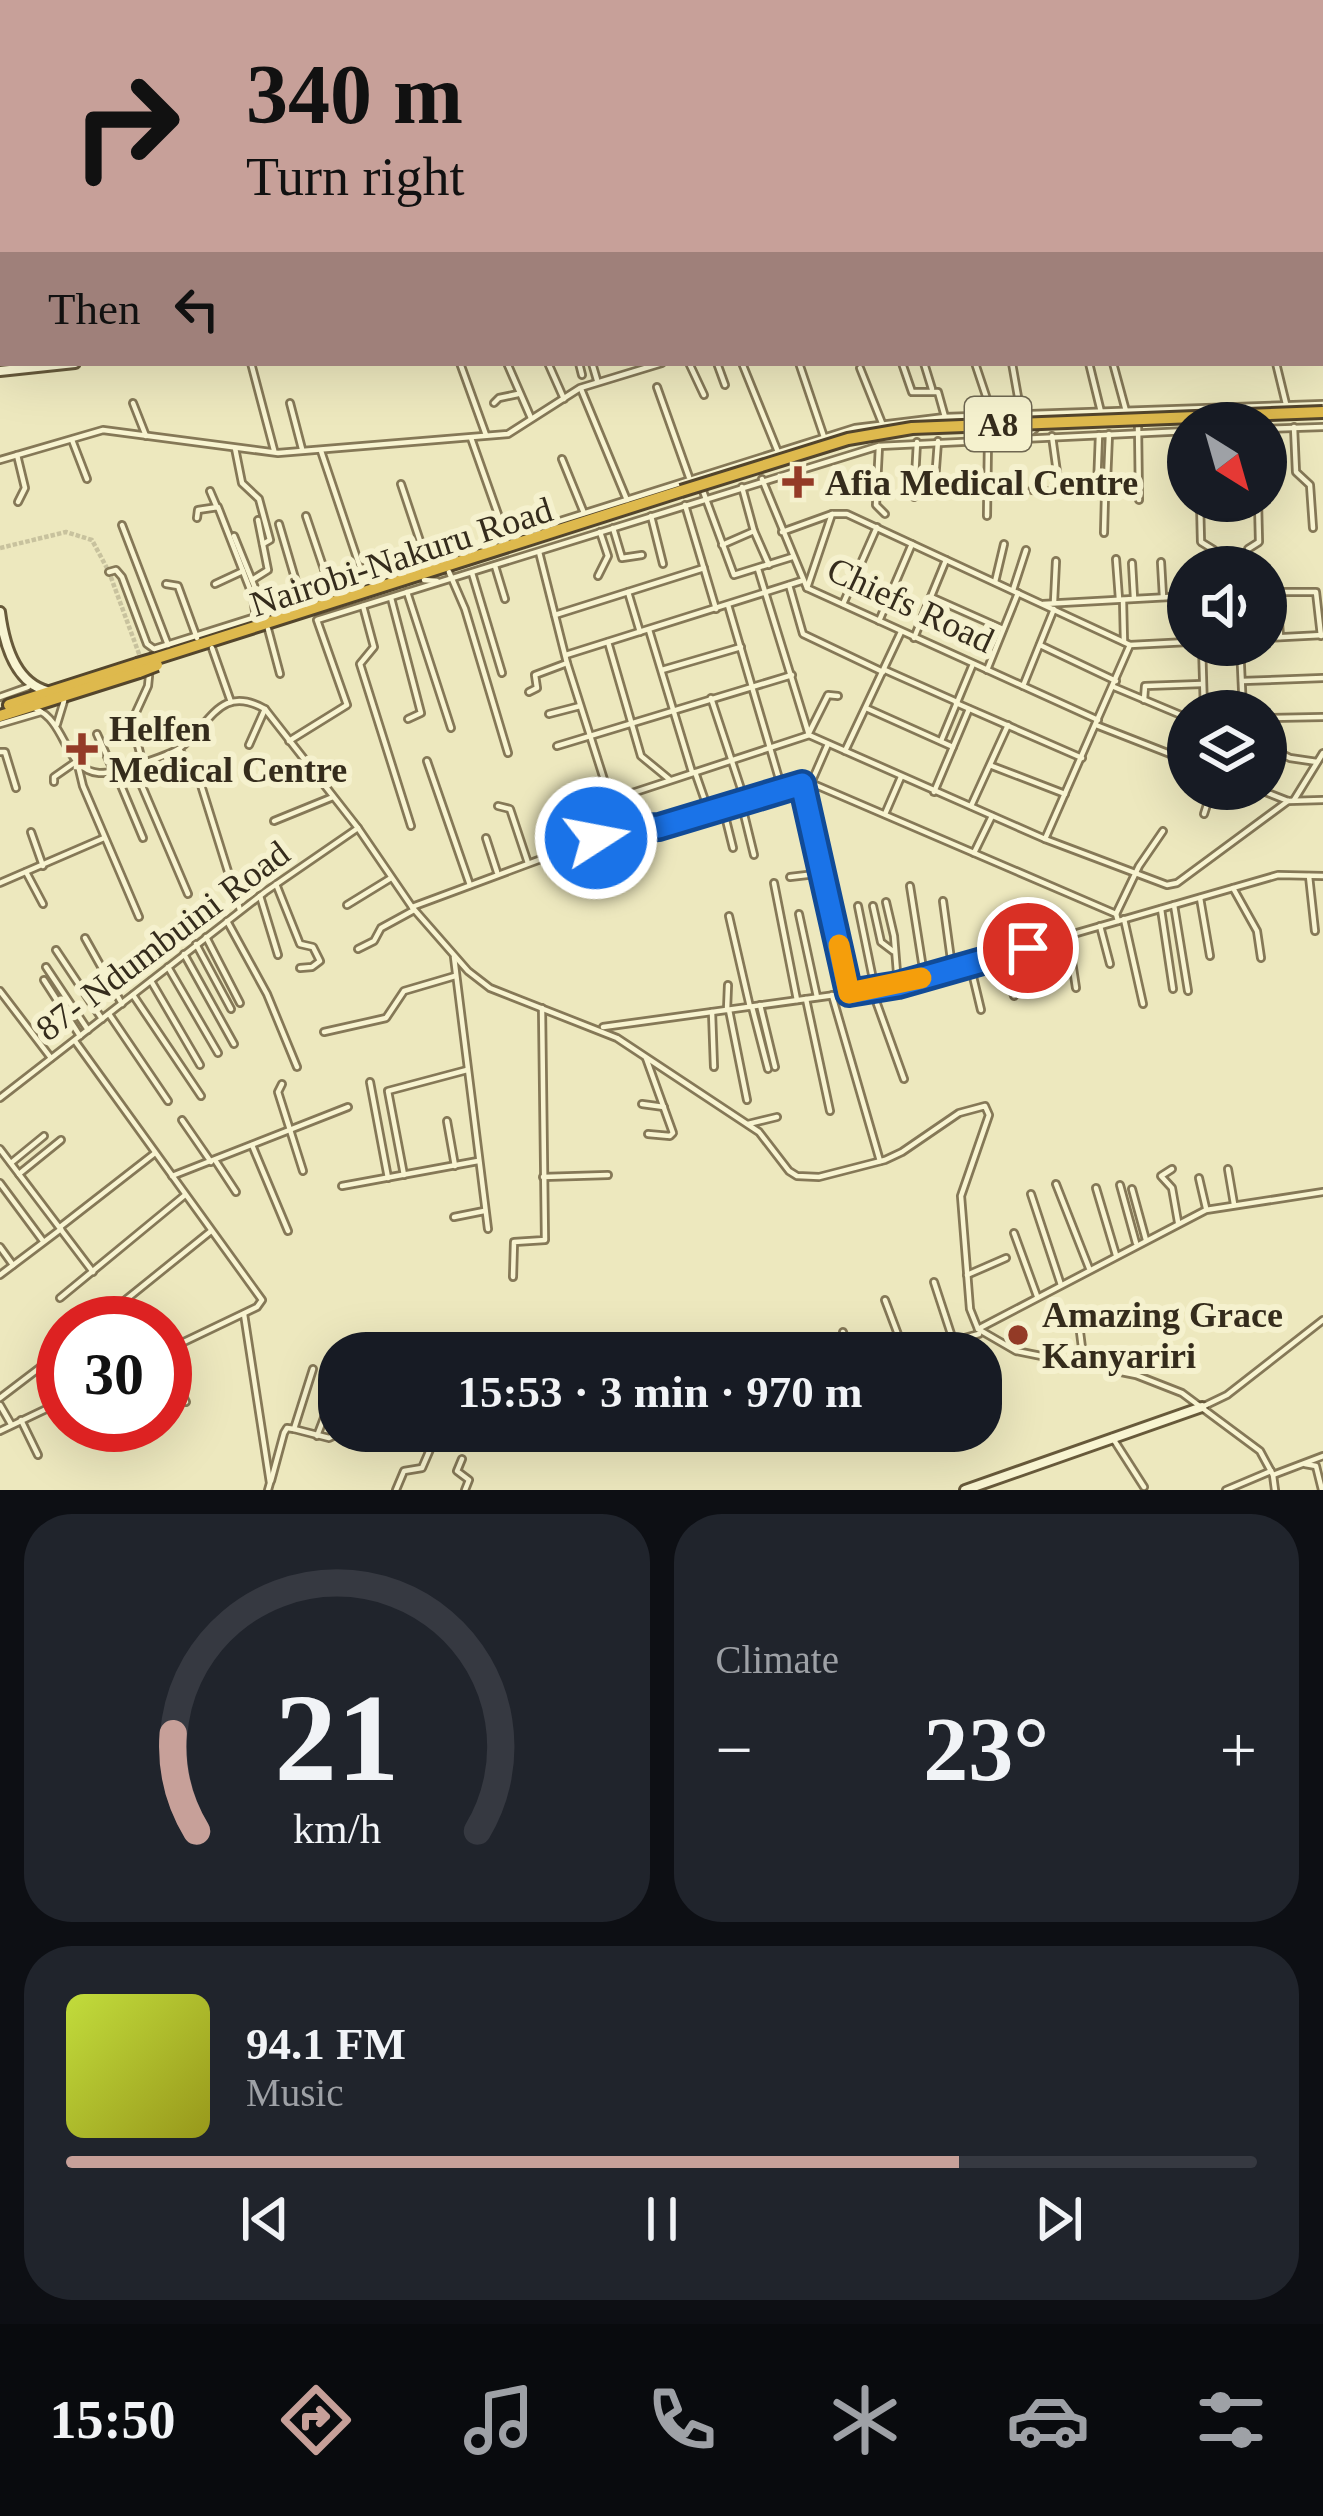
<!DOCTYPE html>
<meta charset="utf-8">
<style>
body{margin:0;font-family:Georgia,serif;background:#20242c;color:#f1f3f6;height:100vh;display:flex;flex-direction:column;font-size:45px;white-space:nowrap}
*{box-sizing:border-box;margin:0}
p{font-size:39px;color:#9ea1a6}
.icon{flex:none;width:66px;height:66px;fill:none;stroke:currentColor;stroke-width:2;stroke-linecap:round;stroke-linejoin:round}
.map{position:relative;height:1490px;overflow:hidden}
.side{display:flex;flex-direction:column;gap:24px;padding:24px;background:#0d0f14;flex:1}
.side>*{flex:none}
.banner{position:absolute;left:0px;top:0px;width:1323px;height:366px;box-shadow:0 12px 48px #0002;background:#c7a099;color:#111;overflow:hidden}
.needle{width:78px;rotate:143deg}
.controls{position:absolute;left:1167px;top:402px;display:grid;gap:24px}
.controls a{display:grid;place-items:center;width:120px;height:120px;border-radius:50%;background:#171b24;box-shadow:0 12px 48px #0002;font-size:60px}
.speed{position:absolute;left:36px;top:1296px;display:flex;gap:24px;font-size:60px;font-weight:700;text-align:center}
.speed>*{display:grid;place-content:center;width:156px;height:156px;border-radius:50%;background:#171b24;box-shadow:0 12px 48px #0002;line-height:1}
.speed .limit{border:18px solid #d22;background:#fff;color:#111}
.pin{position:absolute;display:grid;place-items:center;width:102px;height:102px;color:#fff;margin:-51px;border:6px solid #fff;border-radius:50%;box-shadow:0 3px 12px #0007}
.me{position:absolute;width:132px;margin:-66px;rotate:79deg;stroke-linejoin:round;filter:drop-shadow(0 0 9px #0008)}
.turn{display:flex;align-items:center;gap:42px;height:252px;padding:0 48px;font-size:54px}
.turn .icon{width:156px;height:156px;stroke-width:2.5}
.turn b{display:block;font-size:84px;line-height:102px}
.then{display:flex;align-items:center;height:114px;padding:0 48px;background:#0003;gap:24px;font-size:45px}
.big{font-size:90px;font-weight:700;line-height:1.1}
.side .tile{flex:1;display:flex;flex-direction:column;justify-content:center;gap:18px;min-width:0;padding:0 42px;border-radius:48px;background:#20242c}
.side .dial{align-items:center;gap:0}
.dial svg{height:312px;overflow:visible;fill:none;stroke:#363941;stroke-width:7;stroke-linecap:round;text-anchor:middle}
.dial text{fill:#f1f3f6;stroke:none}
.song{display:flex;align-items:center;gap:36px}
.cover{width:144px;height:144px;border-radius:18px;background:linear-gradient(135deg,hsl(70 70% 55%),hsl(60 70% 35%))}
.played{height:12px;border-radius:6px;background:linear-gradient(90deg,#c7a099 75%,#363941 75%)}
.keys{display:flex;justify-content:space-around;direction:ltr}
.heat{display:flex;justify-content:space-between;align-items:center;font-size:66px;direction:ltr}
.side .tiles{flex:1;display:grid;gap:24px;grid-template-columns:1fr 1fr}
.tile:last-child{grid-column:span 2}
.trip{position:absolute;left:318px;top:1332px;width:684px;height:120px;border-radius:48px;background:#171b24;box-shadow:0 12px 48px #0002;font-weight:700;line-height:120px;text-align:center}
.dock{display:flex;height:192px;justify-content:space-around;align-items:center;background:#090b0e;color:#9ea1a6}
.dock .icon{width:84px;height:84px}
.dock .active{color:#c7a099}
.dock b{font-size:54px;color:#f1f3f6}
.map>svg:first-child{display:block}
</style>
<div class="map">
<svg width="1323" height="1490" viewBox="0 0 1323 1490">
<rect width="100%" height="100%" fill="#ede8be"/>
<polygon fill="#e2e3ac" points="0,19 3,363 56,363 0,367"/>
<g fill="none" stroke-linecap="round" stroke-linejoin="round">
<polyline stroke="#c8c29e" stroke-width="4.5" stroke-dasharray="4.5 2" stroke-linecap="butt" points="0,548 66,532 92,540 109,572 142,662"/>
<defs>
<g id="street">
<polyline points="91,0 92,3"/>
<polyline points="238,0 238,3"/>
<polyline points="350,0 351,3"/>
<polyline points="495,0 496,3"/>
<polyline points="527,0 527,3"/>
<polyline points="574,0 574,3"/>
<polyline points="709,0 709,3"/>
<polyline points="833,0 834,3"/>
<polyline points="678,2 678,3"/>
<polyline points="745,3 752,0"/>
<polyline points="1258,3 1260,0"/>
<polyline points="1320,217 1323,217"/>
<polyline points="0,302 3,321"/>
<polyline points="251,363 274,450"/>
<polyline points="460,363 486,435"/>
<polyline points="507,363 531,418"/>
<polyline points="548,363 564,399"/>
<polyline points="579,363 582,375"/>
<polyline points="592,363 597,380"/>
<polyline points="689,363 704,395"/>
<polyline points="717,363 725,385"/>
<polyline points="742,363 778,452"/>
<polyline points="799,363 824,437"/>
<polyline points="902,363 912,392 938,392 945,417"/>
<polyline points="924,363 932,389"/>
<polyline points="975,363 992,414"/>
<polyline points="1012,363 1021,414"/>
<polyline points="1089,363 1101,412"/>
<polyline points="1113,363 1126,411"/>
<polyline points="1276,363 1286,404"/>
<polyline points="860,368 882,423"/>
<polyline points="657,387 689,477"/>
<polyline points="581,389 627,500"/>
<polyline points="133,403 146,436"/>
<polyline points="290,403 302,449"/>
<polyline points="494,403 499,398 518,394"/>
<polyline points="1254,420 1254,423"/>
<polyline points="1138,425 1139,500"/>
<polyline points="1294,427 1296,472 1310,485 1313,528"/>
<polyline points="1266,429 1323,427"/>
<polyline points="1099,435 1097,487 1105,495 1104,533"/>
<polyline points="1024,437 1035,429"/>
<polyline points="471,438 506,537"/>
<polyline points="72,440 87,479"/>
<polyline points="879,446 876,505 885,514"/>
<polyline points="235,448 242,483 259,499 270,540 263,544"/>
<polyline points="321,451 365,582"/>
<polyline points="17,455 25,488 18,502"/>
<polyline points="562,459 584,513"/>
<polyline points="0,460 103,430 278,453 508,434 580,388 662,363"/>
<polyline points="762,479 807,588 1098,720"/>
<polyline points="1107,481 1109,434"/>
<polyline points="401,484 427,562"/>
<polyline points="742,487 754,531 769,565"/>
<polyline points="1032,490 1052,492 1059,487 1052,436"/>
<polyline points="210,491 216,505"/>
<polyline points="703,491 734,575 792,557"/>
<polyline points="934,494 938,441"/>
<polyline points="914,497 917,442"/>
<polyline points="1200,501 1201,542 1214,550 1217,567"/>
<polyline points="685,505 716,609"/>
<polyline points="306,516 331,590"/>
<polyline points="651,516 663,564"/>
<polyline points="987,516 988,439"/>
<polyline points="197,518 198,510 218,507 253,597 256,618"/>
<polyline points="279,524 302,602"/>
<polyline points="122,525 168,645"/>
<polyline points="613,528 622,558 642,555"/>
<polyline points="782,532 832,514 847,514 1130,645"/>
<polyline points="234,536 266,615"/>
<polyline points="722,545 754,531"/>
<polyline points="539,552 567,663 607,789 662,825"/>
<polyline points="1116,559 1119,599"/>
<polyline points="1161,562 1163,597"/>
<polyline points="1132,563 1134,598"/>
<polyline points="495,566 505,599"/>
<polyline points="1247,567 1248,549 1259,542 1258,501"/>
<polyline points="758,569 809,735"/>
<polyline points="109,572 116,570 122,577 147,644 154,649 855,428 945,417 1323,404"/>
<polyline points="449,572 465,609 508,753"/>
<polyline points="472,573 502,673"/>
<polyline points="598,576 608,556 600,532"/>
<polyline points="252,580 268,570 258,520"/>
<polyline points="424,580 437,581"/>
<polyline points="995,582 1004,544"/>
<polyline points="166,584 178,586 197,638"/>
<polyline points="215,584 243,571"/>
<polyline points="789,585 803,634 883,672"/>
<polyline points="807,588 832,514"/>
<polyline points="1013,590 1026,550"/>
<polyline points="1277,591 1280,637"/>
<polyline points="407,592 451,728"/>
<polyline points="628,592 640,632"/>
<polyline points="1266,592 1316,592 1321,636"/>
<polyline points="931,597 1003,629"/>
<polyline points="391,598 421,713 408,719"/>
<polyline points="1123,600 1124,642"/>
<polyline points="1054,602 1056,561"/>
<polyline points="843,604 877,527"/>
<polyline points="1043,604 1188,596"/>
<polyline points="728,605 782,789"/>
<polyline points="363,606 374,647 360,664 411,826"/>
<polyline points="555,615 704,568"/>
<polyline points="879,621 912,544"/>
<polyline points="268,629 280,674"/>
<polyline points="649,630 692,772"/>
<polyline points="914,638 946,560"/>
<polyline points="1266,638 1323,635"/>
<polyline points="608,642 641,756 669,779"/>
<polyline points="1040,645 1116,681"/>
<polyline points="1202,645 1204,711"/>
<polyline points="1240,645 1243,711"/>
<polyline points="212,648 231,702"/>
<polyline points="566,655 801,581"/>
<polyline points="662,670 741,647"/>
<polyline points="885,670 957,702"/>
<polyline points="987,670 1018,593"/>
<polyline points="1242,681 1323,678"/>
<polyline points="1023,686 1054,609"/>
<polyline points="1114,687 1188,718"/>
<polyline points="529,692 537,688 535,675 567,663"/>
<polyline points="0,697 28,687"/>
<polyline points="711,698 745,801"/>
<polyline points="1144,700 1145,686 1202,684"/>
<polyline points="956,703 1082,758"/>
<polyline points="866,708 953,747"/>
<path d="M 36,709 C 67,722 64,770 99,773 C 114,774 168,756 180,748 C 210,726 219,683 265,709 L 358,828 L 412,907 L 468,971 L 490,988 L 617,1038 L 759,1132 L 789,1171 L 797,1176 L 819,1177 L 885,1160 L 902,1152 L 959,1113 L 985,1106 L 989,1115 L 961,1196 L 970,1309 L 978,1329 L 1016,1351 L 1136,1375 L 1182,1393 L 1260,1451 L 1273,1475 L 1275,1490"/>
<polyline points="549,714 580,706"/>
<polyline points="1266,718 1323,717"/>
<polyline points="0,724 41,712"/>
<polyline points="57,724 64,701"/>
<polyline points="1096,725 1188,761"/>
<polyline points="809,733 828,695 838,696"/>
<polyline points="97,734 114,772"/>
<polyline points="289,741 347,705 317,620 879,446 1188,431"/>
<polyline points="941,741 973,664"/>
<polyline points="249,745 265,709"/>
<polyline points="557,746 792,675"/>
<polyline points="1266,746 1290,758 1317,762"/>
<polyline points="179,749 201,785 240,910"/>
<polyline points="845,751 901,632"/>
<polyline points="0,752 5,752 16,788"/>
<polyline points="142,761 132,721 148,686 149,676 145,674"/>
<polyline points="427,761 470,885"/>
<polyline points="133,765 188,894"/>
<polyline points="992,766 1065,794"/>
<polyline points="115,771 143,838"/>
<polyline points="695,772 709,812"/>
<polyline points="54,782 54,777 77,761 83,786 139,917"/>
<polyline points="811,783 828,744"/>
<polyline points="802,784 849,993"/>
<polyline points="1258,789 1288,801 1323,800"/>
<polyline points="934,792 969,709"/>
<polyline points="620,797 809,735 1045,839 1167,885 1177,883 1288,801"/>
<polyline points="1294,800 1323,753"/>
<polyline points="741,802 754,855"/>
<polyline points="498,806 510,809 528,863"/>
<polyline points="561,806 607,789"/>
<polyline points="971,806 1008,725"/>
<polyline points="723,808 733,848"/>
<polyline points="885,814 901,777"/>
<polyline points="1204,814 1212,789"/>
<polyline points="274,821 333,797"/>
<polyline points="31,832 43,866"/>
<polyline points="486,838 497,872"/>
<polyline points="1045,839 1130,645 1188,642"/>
<polyline points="974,853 992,816"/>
<polyline points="26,872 43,904"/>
<polyline points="1309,876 1315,931"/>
<polyline points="790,877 824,873"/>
<polyline points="0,883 104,838"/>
<polyline points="774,883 797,1000"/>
<polyline points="276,884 300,944 313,947 320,961 312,967 300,968"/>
<polyline points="910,886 924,975"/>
<polyline points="1233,888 1257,931 1261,958"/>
<polyline points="260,896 278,955"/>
<polyline points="1200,898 1210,956"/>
<polyline points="943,901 952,967"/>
<polyline points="886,902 894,936 898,985"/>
<polyline points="347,905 391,878"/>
<polyline points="1174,905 1188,991"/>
<polyline points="858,906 875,989"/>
<polyline points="873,906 881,942 893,951"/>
<polyline points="412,907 619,830 659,827 811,783 1116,914 1118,921"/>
<polyline points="1161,909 1173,989"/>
<polyline points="799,914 817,997"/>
<polyline points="1116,914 1139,866 1163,831"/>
<polyline points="729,916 750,1007"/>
<polyline points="1124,919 1143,1004"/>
<polyline points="227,921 267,994 297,1067"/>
<polyline points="1026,921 1040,924 1044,943"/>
<polyline points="1100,926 1110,964"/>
<polyline points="1068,935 1076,988"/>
<polyline points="206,937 240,1003"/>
<polyline points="85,938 122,1004"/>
<polyline points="196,944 231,1009"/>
<polyline points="358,949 374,941 381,928 414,910"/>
<polyline points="56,950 102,1019"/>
<polyline points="1028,950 1032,979 1045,980"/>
<polyline points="184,954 234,1044"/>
<polyline points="1003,955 1014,996"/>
<polyline points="454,957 488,1229"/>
<polyline points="970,964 981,1010"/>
<polyline points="46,967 88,1030"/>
<polyline points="168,967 218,1053"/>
<polyline points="44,980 80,1036"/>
<polyline points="151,981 200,1065"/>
<polyline points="872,990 904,1079"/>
<polyline points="0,991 51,1058"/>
<polyline points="133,995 201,1096"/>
<polyline points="832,995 880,1161"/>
<polyline points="806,999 830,1111"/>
<polyline points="760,1005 775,1067"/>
<polyline points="752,1007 768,1069"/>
<polyline points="727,1010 728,985"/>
<polyline points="729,1010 747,1100"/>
<polyline points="712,1012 714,1067"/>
<polyline points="109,1014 168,1101"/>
<polyline points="603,1027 886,988 1278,875 1323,876"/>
<polyline points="324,1032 386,1018 404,991 455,976"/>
<polyline points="75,1041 262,1300 257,1307 165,1351"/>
<polyline points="646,1058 673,1133 670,1136 648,1134"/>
<polyline points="370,1082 388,1178"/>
<polyline points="282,1084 278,1092 303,1171"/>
<polyline points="0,1098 265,892 358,828"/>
<polyline points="642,1104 664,1107"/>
<polyline points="182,1120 211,1162"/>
<polyline points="447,1121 455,1166"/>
<polyline points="748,1124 777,1117"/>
<polyline points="252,1145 288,1231"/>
<polyline points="0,1149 93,1272"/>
<polyline points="215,1160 236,1192"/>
<polyline points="11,1163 44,1136"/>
<polyline points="1172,1169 1161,1176 1172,1188 1178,1222"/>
<polyline points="1228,1169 1234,1204"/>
<polyline points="19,1174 61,1140"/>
<polyline points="404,1175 388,1091 467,1070"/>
<polyline points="172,1176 348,1107"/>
<polyline points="543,1177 608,1175"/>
<polyline points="1199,1178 1206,1208"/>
<polyline points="0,1183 43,1241"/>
<polyline points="1056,1184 1089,1268"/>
<polyline points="1120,1185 1136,1243"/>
<polyline points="342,1186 478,1161"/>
<polyline points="1096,1188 1116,1255"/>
<polyline points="1132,1189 1146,1240"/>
<polyline points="1031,1194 1061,1285"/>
<polyline points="454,1217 484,1211"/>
<polyline points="60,1227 155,1153"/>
<polyline points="1014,1233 1037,1296"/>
<polyline points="0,1247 13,1265"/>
<polyline points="0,1275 61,1229"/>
<polyline points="967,1275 1006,1258"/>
<polyline points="513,1277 514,1242 545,1240 542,1008"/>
<polyline points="934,1282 953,1340"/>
<polyline points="60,1298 185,1195"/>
<polyline points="885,1300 905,1353"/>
<polyline points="244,1314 270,1483 268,1490"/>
<polyline points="1078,1316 1084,1364"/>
<polyline points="97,1323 211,1231"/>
<polyline points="978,1329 1206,1210 1323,1192"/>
<polyline points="843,1332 850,1353"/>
<polyline points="909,1353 979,1334"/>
<polyline points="165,1360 186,1402"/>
<polyline points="0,1398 63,1350"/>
<polyline points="0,1405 11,1424"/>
<polyline points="1202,1407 1227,1395 1323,1320"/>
<polyline points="21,1420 38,1455"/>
<polyline points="294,1429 329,1438 344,1431"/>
<polyline points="0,1431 63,1401"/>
<polyline points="317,1436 337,1384"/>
<polyline points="1112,1437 1144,1487"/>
<polyline points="462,1459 457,1471 469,1480 465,1490"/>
<polyline points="1305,1464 1316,1466 1322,1490"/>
<polyline points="1273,1475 1323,1456"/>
<polyline points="271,1481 284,1433 287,1428 294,1429 313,1369"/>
<polyline points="396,1490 404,1471 422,1468 438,1431"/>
<polyline points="1226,1490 1271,1471"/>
</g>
<g id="secondary">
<polyline points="310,3 312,0"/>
<polyline points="0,371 75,363"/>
<path d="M 0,612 C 4,643 14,682 47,691"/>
<polyline points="965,1490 1202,1407"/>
</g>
<g id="highway">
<polyline points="154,659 681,491"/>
<polyline points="9,705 137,664"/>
<polyline points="0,716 139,672"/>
</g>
</defs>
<use href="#street" stroke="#857857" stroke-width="10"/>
<use href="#secondary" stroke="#67593a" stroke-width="14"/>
<use href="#highway" stroke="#53452c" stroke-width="16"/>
<use href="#street" stroke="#f8f4d1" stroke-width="4.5"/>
<use href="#secondary" stroke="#f8f4d1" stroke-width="8"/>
<use href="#highway" stroke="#deb94d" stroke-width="10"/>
<defs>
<g id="highway-bridge">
<polyline points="681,491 848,439 912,428 1323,412"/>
<polyline points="137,664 154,659"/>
<polyline points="139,672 157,665"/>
</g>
</defs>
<use href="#highway-bridge" stroke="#53452c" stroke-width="16" stroke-linecap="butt"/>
<use href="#highway-bridge" stroke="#deb94d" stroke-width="10"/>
</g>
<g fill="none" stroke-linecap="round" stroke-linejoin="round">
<defs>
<polyline id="route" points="596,838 625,829 659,827 802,784 849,993 898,985 1028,948"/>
</defs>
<use href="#route" stroke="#114b97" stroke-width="30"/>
<use href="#route" stroke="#1a73e8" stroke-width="21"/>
<polyline stroke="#f59e0b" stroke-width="21" points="839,945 849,993 921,978"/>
</g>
<g fill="#943b27" stroke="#f5f1ce" stroke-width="4.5">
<path d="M792 464h12v12h12v12h-12v12h-12v-12h-12v-12h12z"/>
<path d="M76 731h12v12h12v12h-12v12h-12v-12h-12v-12h12z"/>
<circle cx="1018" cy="1335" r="12"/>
</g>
<g text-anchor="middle" stroke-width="12" stroke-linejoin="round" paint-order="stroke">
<rect fill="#f5f1ce" stroke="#6f6751" stroke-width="3" x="965" y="397" width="66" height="54" rx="9"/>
<g font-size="33" font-weight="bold" fill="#352c1c">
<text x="998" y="436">A8</text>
</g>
<g font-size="36" font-weight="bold" fill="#352c1c" stroke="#f5f1ce" text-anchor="start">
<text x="825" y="495">Afia Medical Centre</text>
<text x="109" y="741">Helfen<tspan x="109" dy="41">Medical Centre</tspan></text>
<text x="1042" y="1327">Amazing Grace<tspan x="1042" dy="41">Kanyariri</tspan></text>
</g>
<g font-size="36" fill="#352c1c" stroke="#f5f1ce">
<text transform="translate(401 556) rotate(-18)" y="13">Nairobi-Nakuru Road</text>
<text transform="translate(911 604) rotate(25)" y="13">Chiefs Road</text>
<text transform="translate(162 940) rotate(-37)" y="13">87- Ndumbuini Road</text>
</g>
</g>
</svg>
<div class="controls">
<a><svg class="needle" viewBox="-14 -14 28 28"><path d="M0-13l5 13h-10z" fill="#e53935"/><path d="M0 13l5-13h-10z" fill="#9ea1a6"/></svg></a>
<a><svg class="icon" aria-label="sound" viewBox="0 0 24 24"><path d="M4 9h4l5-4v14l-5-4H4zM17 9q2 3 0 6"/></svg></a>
<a><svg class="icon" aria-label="layers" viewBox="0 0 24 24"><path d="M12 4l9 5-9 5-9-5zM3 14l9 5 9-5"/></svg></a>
</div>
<div class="speed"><div class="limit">30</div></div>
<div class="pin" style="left:1028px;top:948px;background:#d93025"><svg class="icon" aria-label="arrive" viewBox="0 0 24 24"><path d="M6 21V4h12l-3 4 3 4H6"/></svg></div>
<svg class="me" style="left:596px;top:838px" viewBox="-20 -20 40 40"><circle r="17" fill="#1a73e8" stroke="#fff" stroke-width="3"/><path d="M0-11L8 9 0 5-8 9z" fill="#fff"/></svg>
<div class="trip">15:53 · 3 min · 970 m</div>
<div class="banner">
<div class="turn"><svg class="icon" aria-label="right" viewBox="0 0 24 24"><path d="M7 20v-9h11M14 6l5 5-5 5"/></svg><div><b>340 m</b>Turn right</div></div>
<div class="then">Then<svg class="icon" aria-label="left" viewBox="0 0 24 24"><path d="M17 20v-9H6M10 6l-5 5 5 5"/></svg></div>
</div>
</div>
<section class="side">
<div class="tiles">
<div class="tile dial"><svg viewBox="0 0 100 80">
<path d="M14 69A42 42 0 1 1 86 69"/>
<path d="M14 69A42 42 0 0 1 8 44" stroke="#c7a099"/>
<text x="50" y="56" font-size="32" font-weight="700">21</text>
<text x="50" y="72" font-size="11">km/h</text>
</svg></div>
<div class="tile"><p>Climate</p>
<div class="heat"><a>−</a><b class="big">23°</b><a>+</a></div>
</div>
<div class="tile">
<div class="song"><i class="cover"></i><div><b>94.1 FM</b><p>Music</p></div></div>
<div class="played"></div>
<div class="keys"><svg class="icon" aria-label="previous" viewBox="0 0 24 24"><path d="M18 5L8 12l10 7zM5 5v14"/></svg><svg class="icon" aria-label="pause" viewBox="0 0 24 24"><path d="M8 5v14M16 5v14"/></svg><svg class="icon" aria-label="next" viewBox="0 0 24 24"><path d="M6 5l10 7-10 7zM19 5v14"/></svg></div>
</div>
</div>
</section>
<nav class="dock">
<b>15:50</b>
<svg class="icon active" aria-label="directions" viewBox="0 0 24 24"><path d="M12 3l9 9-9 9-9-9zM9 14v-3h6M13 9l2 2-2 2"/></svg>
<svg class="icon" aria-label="music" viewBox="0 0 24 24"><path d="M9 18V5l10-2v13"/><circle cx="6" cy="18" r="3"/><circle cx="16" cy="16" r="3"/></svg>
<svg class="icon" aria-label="phone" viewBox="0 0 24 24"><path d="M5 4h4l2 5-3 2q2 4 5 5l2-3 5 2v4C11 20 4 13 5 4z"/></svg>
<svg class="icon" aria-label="climate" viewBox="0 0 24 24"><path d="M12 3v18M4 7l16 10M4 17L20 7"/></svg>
<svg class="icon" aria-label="car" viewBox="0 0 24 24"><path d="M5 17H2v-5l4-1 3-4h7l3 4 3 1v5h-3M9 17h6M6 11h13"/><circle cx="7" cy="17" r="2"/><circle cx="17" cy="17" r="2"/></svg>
<svg class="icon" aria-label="filters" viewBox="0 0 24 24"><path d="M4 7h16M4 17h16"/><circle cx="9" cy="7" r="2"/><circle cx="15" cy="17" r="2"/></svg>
</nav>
